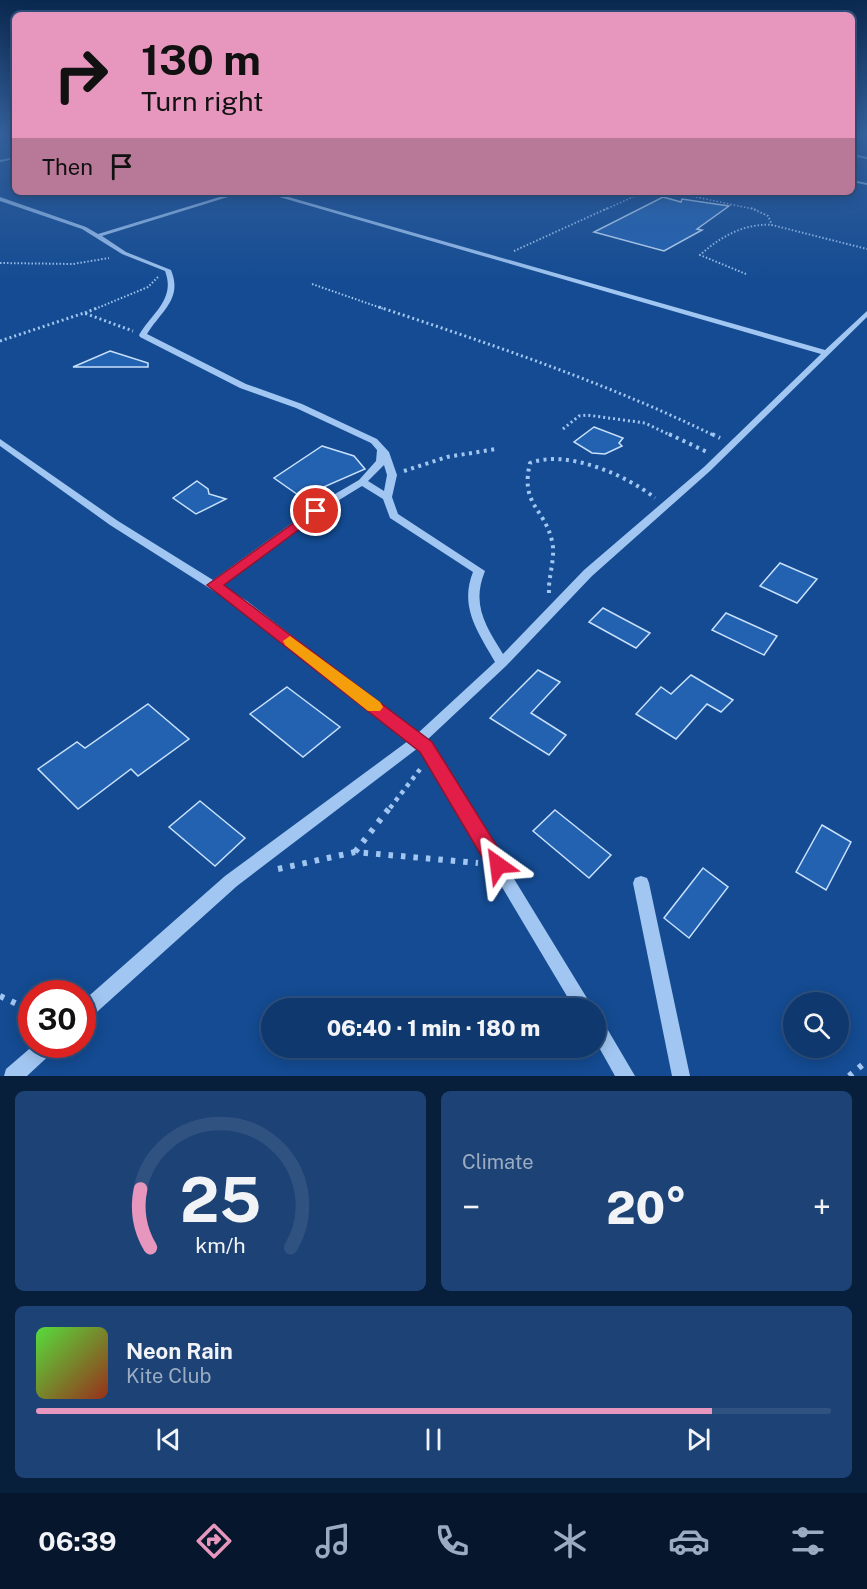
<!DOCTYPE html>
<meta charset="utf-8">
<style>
body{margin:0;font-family:"Public Sans",sans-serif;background:#1d4376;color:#f1f3f6;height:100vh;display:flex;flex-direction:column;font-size:22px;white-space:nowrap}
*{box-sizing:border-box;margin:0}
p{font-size:20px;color:#9bacc2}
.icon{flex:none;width:33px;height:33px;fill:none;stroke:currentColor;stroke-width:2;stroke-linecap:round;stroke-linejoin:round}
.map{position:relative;height:1076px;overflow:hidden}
.details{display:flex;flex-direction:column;gap:15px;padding:15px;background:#081f3c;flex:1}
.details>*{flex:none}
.hud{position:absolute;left:12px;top:12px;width:843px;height:183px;border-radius:9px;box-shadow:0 3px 15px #0003,0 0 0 2px #2f5281;background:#e797bd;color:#111;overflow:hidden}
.controls{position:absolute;left:783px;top:992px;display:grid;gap:12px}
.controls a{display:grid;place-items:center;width:66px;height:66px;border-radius:50%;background:#0f386e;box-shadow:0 3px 15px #0003,0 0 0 2px #2f5281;font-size:30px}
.speed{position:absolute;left:18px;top:980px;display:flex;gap:12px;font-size:30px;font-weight:700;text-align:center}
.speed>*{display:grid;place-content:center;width:78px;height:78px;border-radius:50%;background:#0f386e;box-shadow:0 3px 15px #0003,0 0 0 2px #2f5281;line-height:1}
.speed .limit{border:9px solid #d22;background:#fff;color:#111}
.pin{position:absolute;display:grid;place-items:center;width:51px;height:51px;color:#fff;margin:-26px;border:3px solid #fff;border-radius:50%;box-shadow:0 2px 6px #0007}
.me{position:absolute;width:66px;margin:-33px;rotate:329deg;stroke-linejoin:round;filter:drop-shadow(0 0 4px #0008)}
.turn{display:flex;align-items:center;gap:21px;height:126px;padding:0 30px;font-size:27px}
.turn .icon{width:78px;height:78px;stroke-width:2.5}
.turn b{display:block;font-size:42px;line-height:51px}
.then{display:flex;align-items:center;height:57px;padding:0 30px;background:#0003;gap:12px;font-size:22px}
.big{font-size:45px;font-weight:800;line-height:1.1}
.details .tile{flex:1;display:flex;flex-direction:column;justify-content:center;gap:9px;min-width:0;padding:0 21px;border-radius:9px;background:#1d4376}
.details .dial{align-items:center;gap:0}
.dial svg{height:156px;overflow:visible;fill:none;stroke:#2f5281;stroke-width:7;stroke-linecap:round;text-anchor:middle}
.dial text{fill:#f1f3f6;stroke:none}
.song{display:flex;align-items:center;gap:18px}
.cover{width:72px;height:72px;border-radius:9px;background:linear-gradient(135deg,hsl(110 70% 55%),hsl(10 70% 35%))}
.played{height:6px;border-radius:3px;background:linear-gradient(90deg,#e797bd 85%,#2f5281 85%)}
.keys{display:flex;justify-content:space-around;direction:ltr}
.heat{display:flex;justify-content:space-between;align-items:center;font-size:33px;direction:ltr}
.details .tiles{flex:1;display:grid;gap:15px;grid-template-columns:1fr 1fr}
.tile:last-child{grid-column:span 2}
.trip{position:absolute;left:261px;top:998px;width:345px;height:60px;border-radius:30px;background:#0f386e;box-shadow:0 3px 15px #0003,0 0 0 2px #2f5281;font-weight:800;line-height:60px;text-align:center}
.menu{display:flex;height:96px;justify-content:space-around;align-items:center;background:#06162c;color:#9bacc2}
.menu .icon{width:42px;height:42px}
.menu .active{color:#e797bd}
.menu b{font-size:27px;color:#f1f3f6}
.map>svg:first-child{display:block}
</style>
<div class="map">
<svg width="867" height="1076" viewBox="0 0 867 1076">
<rect width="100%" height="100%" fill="#144b92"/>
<g fill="#2262b1" stroke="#c8e0fc" stroke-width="1.5">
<polygon points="663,197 681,202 682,199 729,206 697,229 702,230 664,251 594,232"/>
<polygon points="110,351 148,363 148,367 73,367"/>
<polygon points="594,427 623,438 619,443 622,446 605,454 592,453 574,442"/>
<polygon points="322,446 354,456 365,469 301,497 274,478"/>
<polygon points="197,481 208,489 209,494 226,499 196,514 173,498"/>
<polygon points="780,563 817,579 797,603 760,586"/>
<polygon points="603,608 650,633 636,648 589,622"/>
<polygon points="726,613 777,636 764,655 712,630"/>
<polygon points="538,670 560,682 531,713 566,735 549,755 490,718"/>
<polygon points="691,675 733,700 721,712 707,704 676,739 636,714 661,687 671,694"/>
<polygon points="287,687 340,727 303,757 250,714"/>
<polygon points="148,704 189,739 138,776 131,769 78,809 38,769 77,742 85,748"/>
<polygon points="200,801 245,838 215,866 169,827"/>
<polygon points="555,810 611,855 589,878 533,831"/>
<polygon points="822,825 851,842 826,890 796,872"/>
<polygon points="703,868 728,887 689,938 664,918"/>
</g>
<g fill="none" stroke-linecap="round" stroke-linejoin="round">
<g stroke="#a1c6f1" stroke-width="1.5" stroke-dasharray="1.5 2" stroke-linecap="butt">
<polyline points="672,192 758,210"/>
<polyline points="604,210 644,192"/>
</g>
<g stroke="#a1c6f1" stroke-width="2" stroke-dasharray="1.5 2" stroke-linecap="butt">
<polyline points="751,208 768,216 772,225 867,249"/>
<polyline points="514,251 608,208"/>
<polyline points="0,263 73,264 109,258"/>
<path d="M 746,274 L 700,255 C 720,237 744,223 772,225"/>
<polyline points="312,284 384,309"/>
<polyline points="95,309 148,287 158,277"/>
</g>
<g stroke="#a1c6f1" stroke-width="3" stroke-dasharray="2 3" stroke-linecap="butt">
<path d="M 379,307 C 493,345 607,383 715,436"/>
<polyline points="85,313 99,307"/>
<polyline points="0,341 84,313 133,331"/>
<polyline points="563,429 579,416 587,415 645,423 672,436"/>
</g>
<g stroke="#a1c6f1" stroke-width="4" stroke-dasharray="3 4.5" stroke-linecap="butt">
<polyline points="669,434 707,452"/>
<polyline points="712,434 720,438"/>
<polyline points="404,471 447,457 496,449"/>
<path d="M 549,593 C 548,576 556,558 552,541 C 544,507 520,505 530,463 C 567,449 626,475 655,498"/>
</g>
<polyline stroke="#a1c6f1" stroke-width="4.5" stroke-dasharray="4 5" stroke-linecap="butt" points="390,808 421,768"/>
<g stroke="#a1c6f1" stroke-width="6" stroke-dasharray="4.5 8" stroke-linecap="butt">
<polyline points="355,852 391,806"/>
<polyline points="278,869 355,852 478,863"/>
<polyline points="0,996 32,1011"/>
<polyline points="849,1076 867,1061"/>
</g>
<g fill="#a1c6f1" fill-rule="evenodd">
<polygon points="852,132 867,133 867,135 852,134"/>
<polygon points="852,154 867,157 867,159 852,156"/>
<polygon points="15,157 15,159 0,162 0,160"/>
<polygon points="852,180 867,183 867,185 852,182"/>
<path d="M 236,192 L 244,192 L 102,236 L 126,252 L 171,270 C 183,299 161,311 147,334 L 246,384 L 302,404 L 377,439 L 389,452 L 397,475 L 392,497 L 398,514 L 485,571 C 471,605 486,626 503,654 L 584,570 L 704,467 L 821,354 L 262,192 L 271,192 L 825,350 L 867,311 L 867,317 L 710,471 L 592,576 L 506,666 L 427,740 L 431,743 L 593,1008 L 574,1008 L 421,751 L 418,748 L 237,886 L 88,1020 L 82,1023 L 82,1002 L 225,876 L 408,741 L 239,607 L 110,525 L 0,446 L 0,439 L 118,521 L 213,580 L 323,501 L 359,480 L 376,461 L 377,450 L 371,443 L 296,408 L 240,388 L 140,337 L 139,335 C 152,313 176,299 165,271 L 122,254 L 82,229 L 0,201 L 0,197 L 86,227 L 98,234 ZM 384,465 L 387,475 L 384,491 L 368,481 ZM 362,486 L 383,499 L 390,518 L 473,572 C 459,607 478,632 495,662 L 418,733 L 247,601 L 221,585 L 331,505 Z"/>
<polygon points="641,876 647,878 649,883 690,1076 672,1076 633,883 635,878"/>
<polygon points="596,1017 602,1020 635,1076 615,1076 596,1042"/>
<polygon points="35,1044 58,1044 55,1050 27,1076 4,1076 6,1069"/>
</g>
</g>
<linearGradient id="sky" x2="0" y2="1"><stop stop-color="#0b2950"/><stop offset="0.47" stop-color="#34619d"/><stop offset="1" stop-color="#34619d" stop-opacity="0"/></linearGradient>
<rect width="867" height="283" fill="url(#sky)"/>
<polygon fill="#e11d48" stroke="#92132f" stroke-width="1.5" points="316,507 322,511 320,514 224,585 432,742 505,859 508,865 505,872 498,874 491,872 420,752 207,585"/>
<polygon fill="#f59e0b" points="290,636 380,702 383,707 380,711 368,711 285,645 283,641"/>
</svg>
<div class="controls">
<a><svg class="icon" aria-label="search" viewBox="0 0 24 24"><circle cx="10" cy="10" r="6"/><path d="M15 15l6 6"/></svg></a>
</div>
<div class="speed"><div class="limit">30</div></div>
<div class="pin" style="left:316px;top:511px;background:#d93025"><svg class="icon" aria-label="arrive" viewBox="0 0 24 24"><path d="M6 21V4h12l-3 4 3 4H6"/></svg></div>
<svg class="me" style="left:498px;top:865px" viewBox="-20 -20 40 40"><path d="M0-17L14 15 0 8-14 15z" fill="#e11d48" stroke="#fff" stroke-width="4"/></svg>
<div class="trip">06:40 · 1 min · 180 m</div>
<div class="hud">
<div class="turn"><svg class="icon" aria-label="right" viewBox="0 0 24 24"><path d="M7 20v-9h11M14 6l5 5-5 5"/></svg><div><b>130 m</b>Turn right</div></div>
<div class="then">Then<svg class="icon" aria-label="arrive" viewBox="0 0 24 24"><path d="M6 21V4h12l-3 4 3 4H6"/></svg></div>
</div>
</div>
<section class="details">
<div class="tiles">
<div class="tile dial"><svg viewBox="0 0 100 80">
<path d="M14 69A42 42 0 1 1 86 69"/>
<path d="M14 69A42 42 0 0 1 9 39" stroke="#e797bd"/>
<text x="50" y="56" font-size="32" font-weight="700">25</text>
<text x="50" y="72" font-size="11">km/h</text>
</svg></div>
<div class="tile"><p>Climate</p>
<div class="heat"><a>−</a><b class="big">20°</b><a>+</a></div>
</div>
<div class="tile">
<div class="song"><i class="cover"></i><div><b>Neon Rain</b><p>Kite Club</p></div></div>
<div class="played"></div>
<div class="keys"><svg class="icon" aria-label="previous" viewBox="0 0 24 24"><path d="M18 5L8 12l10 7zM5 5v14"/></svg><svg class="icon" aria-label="pause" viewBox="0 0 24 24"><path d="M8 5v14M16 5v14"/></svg><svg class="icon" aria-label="next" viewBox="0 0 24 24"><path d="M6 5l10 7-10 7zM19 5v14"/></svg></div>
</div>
</div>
</section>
<nav class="menu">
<b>06:39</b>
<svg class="icon active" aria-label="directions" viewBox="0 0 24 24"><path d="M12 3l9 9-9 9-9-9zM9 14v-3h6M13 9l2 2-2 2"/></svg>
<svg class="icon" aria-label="music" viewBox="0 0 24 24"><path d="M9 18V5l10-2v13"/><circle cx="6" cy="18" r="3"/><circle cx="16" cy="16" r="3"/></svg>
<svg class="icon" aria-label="phone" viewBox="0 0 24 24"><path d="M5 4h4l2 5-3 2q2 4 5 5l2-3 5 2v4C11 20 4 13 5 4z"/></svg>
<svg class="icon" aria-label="climate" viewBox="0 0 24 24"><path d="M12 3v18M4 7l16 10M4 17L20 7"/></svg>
<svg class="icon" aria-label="car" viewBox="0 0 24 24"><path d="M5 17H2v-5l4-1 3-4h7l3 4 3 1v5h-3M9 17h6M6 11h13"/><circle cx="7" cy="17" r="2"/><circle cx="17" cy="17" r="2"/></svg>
<svg class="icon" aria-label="filters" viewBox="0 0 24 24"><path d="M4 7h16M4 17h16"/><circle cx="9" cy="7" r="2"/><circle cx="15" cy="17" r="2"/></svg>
</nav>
